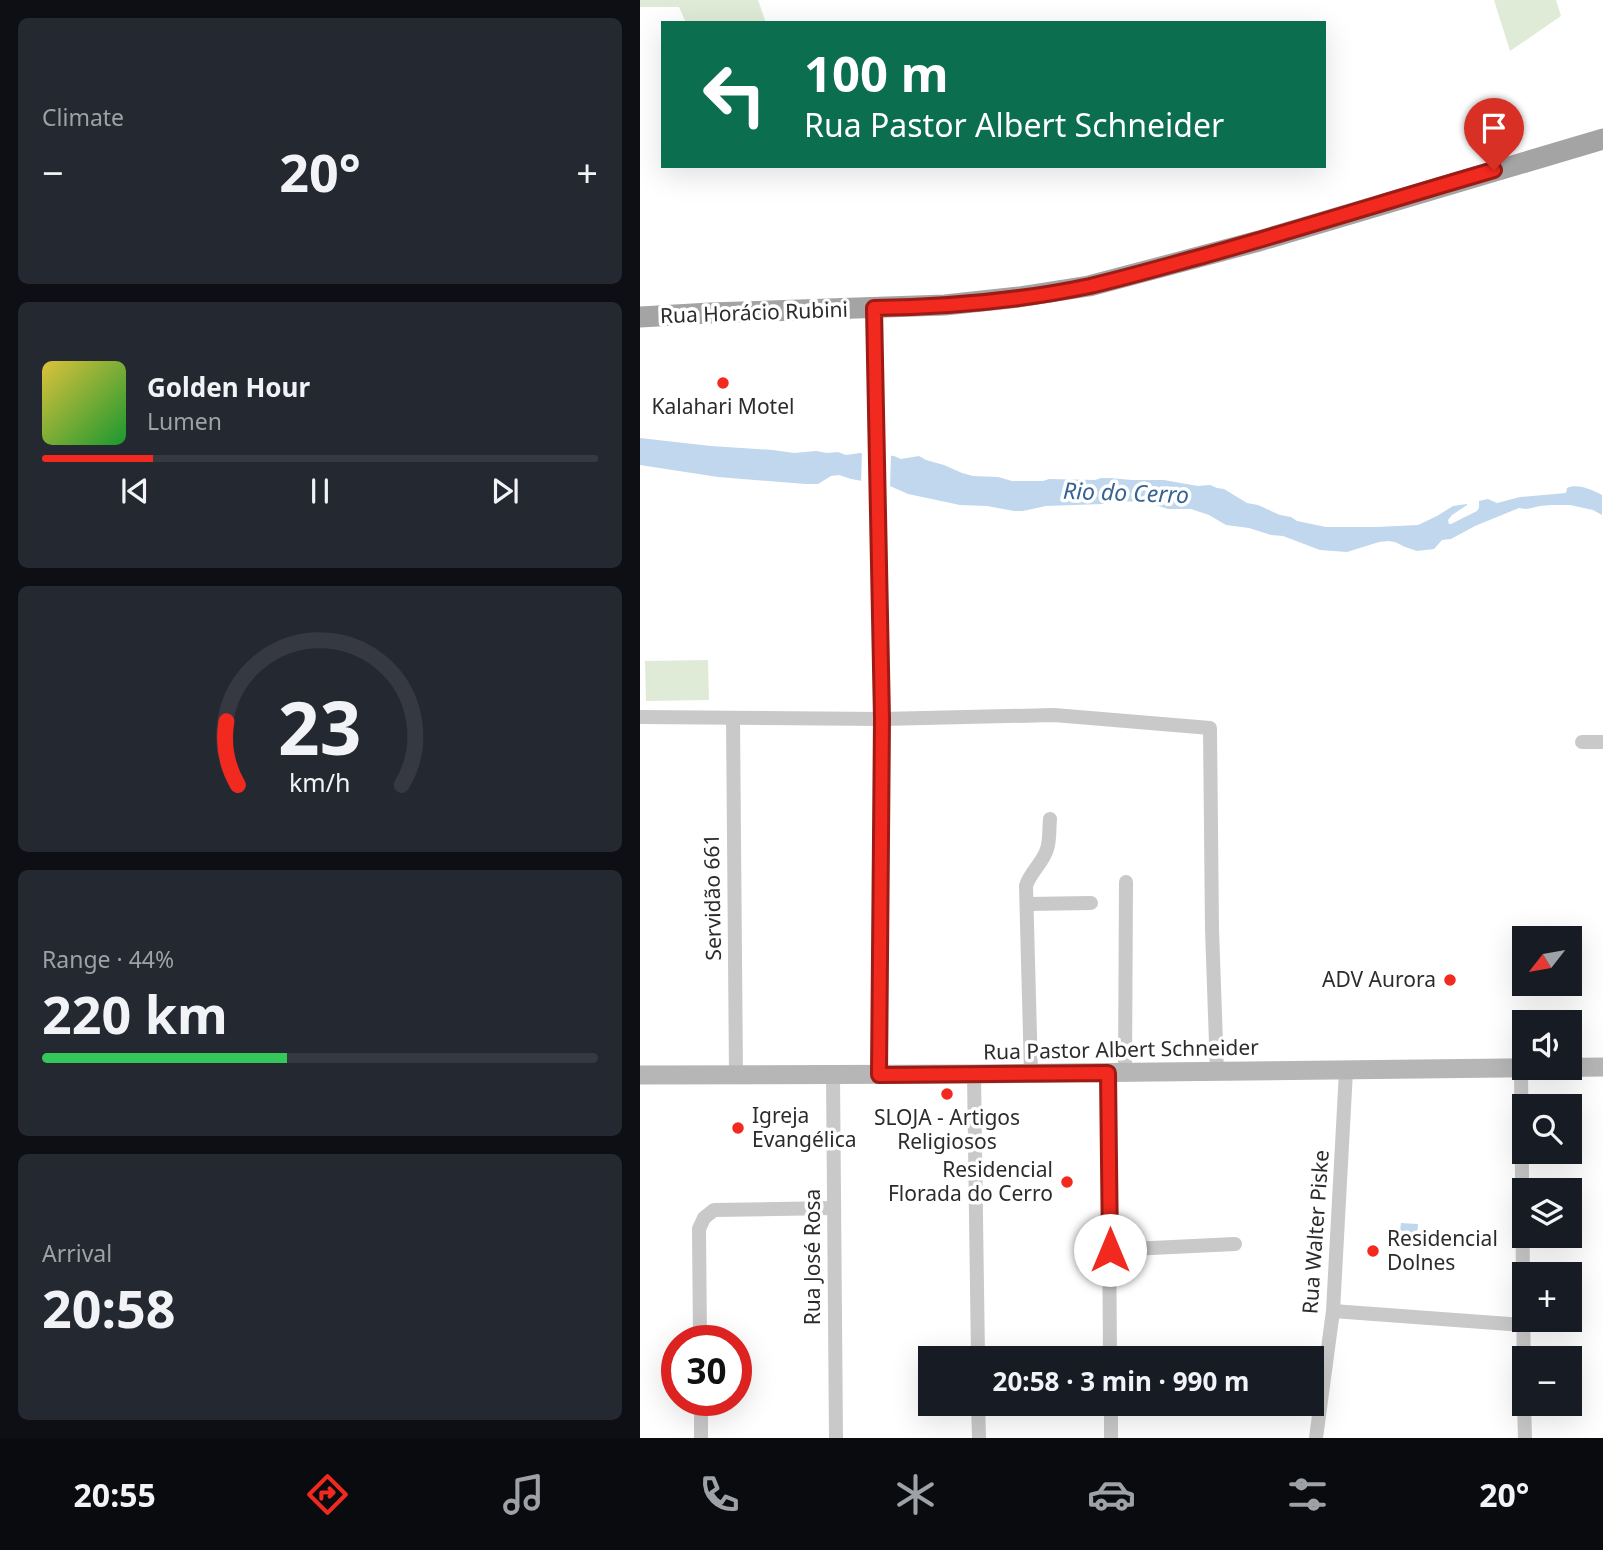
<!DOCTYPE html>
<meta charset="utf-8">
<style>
body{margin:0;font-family:"Noto Sans",sans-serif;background:#242831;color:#f1f3f6;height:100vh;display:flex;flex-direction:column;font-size:26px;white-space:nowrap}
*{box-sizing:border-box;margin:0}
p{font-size:23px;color:#9ea1a6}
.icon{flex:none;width:38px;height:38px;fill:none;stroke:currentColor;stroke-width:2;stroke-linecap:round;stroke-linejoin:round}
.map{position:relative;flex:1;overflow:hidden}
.side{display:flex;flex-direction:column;gap:18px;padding:18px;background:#0d0f14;width:640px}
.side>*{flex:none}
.banner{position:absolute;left:21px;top:21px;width:665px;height:147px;border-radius:0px;box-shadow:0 7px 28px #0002;background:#0b6e4f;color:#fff;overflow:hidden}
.needle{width:46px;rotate:239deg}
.fabs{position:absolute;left:872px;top:926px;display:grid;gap:14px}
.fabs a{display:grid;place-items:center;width:70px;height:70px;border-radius:0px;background:#171b24;box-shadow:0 7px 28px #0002;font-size:35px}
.speed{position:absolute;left:21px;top:1325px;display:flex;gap:14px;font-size:35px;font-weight:700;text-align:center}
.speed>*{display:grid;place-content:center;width:91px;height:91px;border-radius:50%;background:#171b24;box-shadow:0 7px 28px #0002;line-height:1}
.speed .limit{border:10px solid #d22;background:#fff;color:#111}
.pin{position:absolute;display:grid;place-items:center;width:60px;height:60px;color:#fff;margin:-72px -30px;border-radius:50% 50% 50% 0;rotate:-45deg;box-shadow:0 0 7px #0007}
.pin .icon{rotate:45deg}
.me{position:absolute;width:77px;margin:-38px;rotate:0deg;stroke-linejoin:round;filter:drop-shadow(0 0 5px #0008)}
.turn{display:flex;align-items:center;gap:24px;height:147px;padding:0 28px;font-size:32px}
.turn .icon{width:91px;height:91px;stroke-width:2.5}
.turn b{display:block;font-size:49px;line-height:60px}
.big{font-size:52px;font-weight:700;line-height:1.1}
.side .tile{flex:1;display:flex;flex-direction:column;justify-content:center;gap:10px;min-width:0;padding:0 24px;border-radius:10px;background:#242831}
.side .dial{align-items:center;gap:0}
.dial svg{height:182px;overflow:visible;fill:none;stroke:#363941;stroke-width:7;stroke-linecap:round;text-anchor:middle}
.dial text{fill:#f1f3f6;stroke:none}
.song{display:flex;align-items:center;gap:21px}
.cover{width:84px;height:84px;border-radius:10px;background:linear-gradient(135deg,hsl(50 70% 55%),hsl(130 70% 35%))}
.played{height:7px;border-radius:4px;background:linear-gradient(90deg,#f1291f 20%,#363941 20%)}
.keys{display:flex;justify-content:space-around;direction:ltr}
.heat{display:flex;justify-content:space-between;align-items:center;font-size:38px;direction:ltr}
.charge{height:10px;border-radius:5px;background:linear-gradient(90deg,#34c759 44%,#363941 0)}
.trip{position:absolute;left:278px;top:1346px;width:406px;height:70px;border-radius:0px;background:#171b24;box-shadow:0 7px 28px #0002;font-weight:700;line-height:70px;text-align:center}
.menu{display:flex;height:112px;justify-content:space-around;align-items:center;background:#090b0e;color:#9ea1a6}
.menu .icon{width:49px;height:49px}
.menu .active{color:#f1291f}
.menu b{font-size:32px;color:#f1f3f6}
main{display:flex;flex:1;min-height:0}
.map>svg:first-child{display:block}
</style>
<main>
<section class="side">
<div class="tile"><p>Climate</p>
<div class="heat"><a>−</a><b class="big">20°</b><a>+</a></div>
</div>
<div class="tile">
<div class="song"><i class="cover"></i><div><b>Golden Hour</b><p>Lumen</p></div></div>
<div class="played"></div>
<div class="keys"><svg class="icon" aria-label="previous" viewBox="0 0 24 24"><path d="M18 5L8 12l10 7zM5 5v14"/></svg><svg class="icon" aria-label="pause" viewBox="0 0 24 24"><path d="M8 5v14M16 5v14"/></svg><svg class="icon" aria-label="next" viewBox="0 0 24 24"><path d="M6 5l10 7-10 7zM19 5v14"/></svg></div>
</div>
<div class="tile dial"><svg viewBox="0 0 100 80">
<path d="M14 69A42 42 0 1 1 86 69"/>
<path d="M14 69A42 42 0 0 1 9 41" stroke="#f1291f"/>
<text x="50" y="56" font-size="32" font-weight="700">23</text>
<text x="50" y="72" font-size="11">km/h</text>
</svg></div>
<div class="tile"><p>Range · 44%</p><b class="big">220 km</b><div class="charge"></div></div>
<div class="tile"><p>Arrival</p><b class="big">20:58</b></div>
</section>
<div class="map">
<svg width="963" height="1438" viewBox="0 0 963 1438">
<rect width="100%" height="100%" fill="#fff"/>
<g fill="#dfebd7">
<polygon points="0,0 118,0 126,23 46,23 39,7 0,7"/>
<polygon points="854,0 916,0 921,16 870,51"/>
<polygon points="68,660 69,700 6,701 5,661"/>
</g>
<g fill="#c1d7ed">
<path d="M 0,438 L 71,446 L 133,450 L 154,453 L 176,451 L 187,453 L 198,452 L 206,455 L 220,453 L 254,456 L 261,459 L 279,456 L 286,460 L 304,465 L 322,473 L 333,476 L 358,477 L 372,481 L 403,481 L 409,479 L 455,480 L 461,478 L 470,478 L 492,480 L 524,480 L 558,486 L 570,485 L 577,488 L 584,489 L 607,503 L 618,505 L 640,515 L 651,517 L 657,521 L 686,527 L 736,527 L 778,525 L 797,516 L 813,506 L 827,504 L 827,505 L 812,515 L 808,520 L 809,524 L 811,524 L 837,511 L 839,508 L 839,501 L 848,499 L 857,503 L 880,497 L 926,493 L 927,488 C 937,483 953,490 962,495 L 962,515 L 953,510 L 930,505 L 911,505 L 900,506 L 887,509 L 879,508 L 835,526 L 811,539 L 802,540 L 794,549 L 777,551 L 765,547 L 755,542 L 748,541 L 739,542 L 707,552 L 680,550 L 643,536 L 631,535 L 609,528 L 586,525 L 569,515 L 551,509 L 528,509 L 506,502 L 475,501 L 463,504 L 406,506 L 383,511 L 374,511 L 347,506 L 320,505 L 268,494 L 250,486 L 211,479 L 199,475 L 191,476 L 178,484 L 166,484 L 78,477 L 0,465 Z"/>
<polygon points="761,1223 778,1224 777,1238 771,1238 771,1232 760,1231"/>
</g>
<polygon fill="#fff" points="222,450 251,452 250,490 231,484 221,484"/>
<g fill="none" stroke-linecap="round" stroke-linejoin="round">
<g stroke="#c9c9c9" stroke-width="14">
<polyline points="234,308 242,719 239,1075"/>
<polyline points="0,717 242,719 414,715 570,728 572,929 577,1072"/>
<polyline points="93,718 96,1076"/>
<polyline points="942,742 963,742"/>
<polyline points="387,904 451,903"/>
<polyline points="881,1069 884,1390"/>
<polyline points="485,1072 486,882"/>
<path d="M 391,1073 L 386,886 C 390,872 403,863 407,849 C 410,841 409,829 410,819"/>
<polyline points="468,1073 470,1358"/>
<polyline points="334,1074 338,1358"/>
<polyline points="193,1075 196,1438"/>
<polyline points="470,1250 595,1244"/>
<polyline points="693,1311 883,1325"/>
<polyline points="60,1340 59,1229 64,1218 74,1210 193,1208"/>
<polyline points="61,1400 61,1438"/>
<polyline points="338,1404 339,1438"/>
<polyline points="471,1404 471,1438"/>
<polyline points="884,1404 885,1438"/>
<polyline points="676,1438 693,1311 706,1071"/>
</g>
<polyline stroke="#b6b6b6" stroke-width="19" points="0,1075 334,1074 963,1067"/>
<polyline stroke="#a4a4a4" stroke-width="21" points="0,317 70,313 305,305 379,297 449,286 619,241 963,139"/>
</g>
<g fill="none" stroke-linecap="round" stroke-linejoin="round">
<defs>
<path id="route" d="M 470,1250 L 468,1073 L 239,1075 L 242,719 L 234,308 C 306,307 379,301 450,286 C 488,277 526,266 563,256 C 660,229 757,198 854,170"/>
</defs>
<use href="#route" stroke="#9d1b14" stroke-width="18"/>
<use href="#route" stroke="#f1291f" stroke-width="12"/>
</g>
<g fill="#f1291f" stroke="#fff" stroke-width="2.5">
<circle cx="83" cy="383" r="7"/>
<circle cx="810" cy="980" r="7"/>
<circle cx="307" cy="1094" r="7"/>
<circle cx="98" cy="1128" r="7"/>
<circle cx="427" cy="1182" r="7"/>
<circle cx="733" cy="1251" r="7"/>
</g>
<g text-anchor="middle" stroke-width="7" stroke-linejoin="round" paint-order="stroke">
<g font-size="21" fill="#2c2c2c" stroke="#fff">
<text transform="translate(114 313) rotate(-2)" y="7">Rua Horácio Rubini</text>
<text transform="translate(73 897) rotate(-91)" y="7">Servidão 661</text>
<text transform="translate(481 1050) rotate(-1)" y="7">Rua Pastor Albert Schneider</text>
<text transform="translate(676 1232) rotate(-86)" y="7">Rua Walter Piske</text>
<text transform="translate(173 1257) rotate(-90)" y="7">Rua José Rosa</text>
</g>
<g font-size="21" fill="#2c2c2c" stroke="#fff">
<text x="83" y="414">Kalahari Motel</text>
<text x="796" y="987" text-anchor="end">ADV Aurora</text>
<text x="112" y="1123" text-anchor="start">Igreja<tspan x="112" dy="24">Evangélica</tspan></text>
<text x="307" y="1125">SLOJA - Artigos<tspan x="307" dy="24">Religiosos</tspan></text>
<text x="413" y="1177" text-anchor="end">Residencial<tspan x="413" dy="24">Florada do Cerro</tspan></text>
<text x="747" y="1246" text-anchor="start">Residencial<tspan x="747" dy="24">Dolnes</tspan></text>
</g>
<g font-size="23" font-style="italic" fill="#356392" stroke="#fff">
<text transform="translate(486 493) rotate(2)" y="8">Rio do Cerro</text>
</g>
</g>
</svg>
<div class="fabs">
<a><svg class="needle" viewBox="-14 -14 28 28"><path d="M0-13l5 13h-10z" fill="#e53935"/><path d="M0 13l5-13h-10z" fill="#9ea1a6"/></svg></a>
<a><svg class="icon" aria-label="sound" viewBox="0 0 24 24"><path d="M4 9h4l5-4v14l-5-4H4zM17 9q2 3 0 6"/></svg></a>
<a><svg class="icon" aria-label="search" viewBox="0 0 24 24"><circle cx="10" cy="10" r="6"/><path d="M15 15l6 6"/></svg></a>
<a><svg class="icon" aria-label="layers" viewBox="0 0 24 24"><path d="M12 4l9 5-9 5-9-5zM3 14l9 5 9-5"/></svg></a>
<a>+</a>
<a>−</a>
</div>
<div class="speed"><div class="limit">30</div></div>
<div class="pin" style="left:854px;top:170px;background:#d93025"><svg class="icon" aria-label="arrive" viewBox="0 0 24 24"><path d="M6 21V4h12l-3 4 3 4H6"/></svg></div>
<svg class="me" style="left:470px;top:1250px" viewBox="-20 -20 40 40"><circle r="19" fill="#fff"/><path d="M0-13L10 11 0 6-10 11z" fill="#f1291f"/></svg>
<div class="trip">20:58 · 3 min · 990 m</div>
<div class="banner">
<div class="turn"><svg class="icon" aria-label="left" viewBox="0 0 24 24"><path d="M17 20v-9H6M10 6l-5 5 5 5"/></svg><div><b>100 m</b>Rua Pastor Albert Schneider</div></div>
</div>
</div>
</main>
<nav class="menu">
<b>20:55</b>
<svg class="icon active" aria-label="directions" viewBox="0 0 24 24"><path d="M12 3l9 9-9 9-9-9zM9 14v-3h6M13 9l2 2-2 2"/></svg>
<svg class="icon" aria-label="music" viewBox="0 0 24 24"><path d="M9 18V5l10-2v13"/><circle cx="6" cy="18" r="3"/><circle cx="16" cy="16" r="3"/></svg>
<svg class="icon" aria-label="phone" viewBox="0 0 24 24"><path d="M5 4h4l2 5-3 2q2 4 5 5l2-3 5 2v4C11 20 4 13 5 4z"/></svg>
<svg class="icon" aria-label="climate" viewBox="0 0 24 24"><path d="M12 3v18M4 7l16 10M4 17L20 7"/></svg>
<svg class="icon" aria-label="car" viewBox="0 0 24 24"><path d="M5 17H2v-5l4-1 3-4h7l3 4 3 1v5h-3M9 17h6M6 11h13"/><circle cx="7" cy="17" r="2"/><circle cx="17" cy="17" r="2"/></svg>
<svg class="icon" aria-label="filters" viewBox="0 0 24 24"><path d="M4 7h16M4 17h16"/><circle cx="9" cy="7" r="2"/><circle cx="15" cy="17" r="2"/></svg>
<b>20°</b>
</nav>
